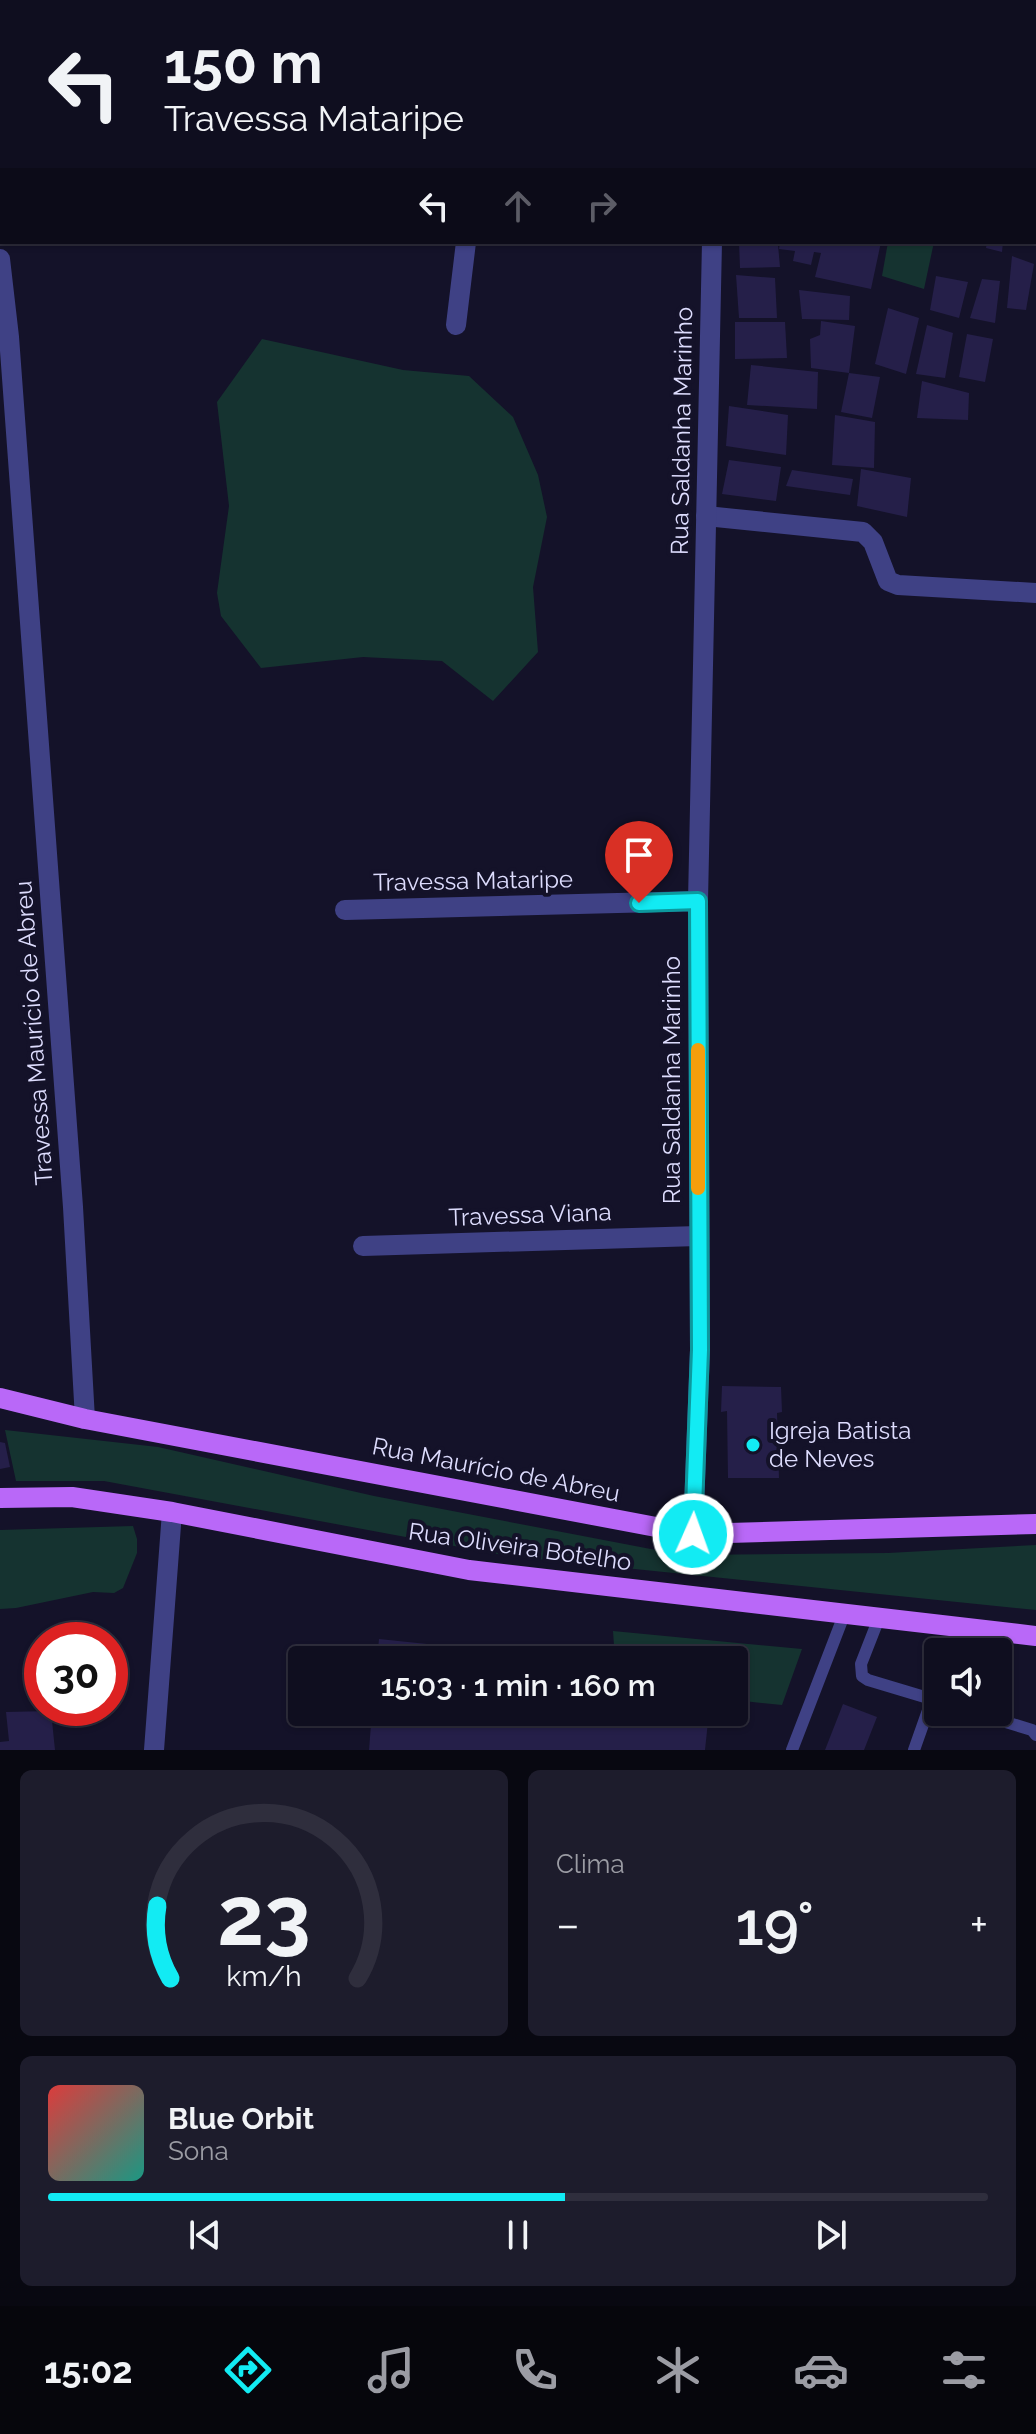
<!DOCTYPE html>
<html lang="pt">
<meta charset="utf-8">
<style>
body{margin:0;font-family:Raleway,sans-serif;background:#1d1c2c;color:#f1f3f6;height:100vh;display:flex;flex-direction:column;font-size:30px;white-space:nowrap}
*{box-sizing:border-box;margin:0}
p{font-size:26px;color:#9b9ca4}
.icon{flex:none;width:44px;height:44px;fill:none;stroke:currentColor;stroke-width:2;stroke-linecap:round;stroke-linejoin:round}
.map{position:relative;height:1750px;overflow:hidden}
.drawer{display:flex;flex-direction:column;gap:20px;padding:20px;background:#080811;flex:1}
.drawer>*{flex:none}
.banner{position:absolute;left:0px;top:0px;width:1036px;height:244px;box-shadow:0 2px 6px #0004,0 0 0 2px #2f2e3d;background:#0f0e1f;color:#f1f3f6;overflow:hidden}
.buttons{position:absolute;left:924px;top:1638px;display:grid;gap:16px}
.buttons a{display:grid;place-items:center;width:88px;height:88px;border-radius:8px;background:#0f0e1f;box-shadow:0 2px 6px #0004,0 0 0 2px #2f2e3d;font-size:40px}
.speed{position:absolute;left:24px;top:1622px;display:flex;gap:16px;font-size:40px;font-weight:700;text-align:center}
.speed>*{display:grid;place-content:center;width:104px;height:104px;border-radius:50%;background:#0f0e1f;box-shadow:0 2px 6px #0004,0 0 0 2px #2f2e3d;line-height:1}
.speed .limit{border:12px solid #d22;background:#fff;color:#111}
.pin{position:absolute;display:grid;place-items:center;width:68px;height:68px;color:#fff;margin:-82px -34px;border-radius:50% 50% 50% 0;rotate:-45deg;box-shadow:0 0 8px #0007}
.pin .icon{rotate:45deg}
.me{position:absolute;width:88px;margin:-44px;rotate:2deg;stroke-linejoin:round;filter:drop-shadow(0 0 6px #0008)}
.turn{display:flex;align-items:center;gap:28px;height:168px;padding:0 32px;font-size:36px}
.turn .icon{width:104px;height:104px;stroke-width:2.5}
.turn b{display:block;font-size:56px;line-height:68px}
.lanes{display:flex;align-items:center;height:76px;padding:0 32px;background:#0003;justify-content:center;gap:40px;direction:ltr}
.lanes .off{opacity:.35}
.big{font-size:60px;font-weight:600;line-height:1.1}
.drawer .widget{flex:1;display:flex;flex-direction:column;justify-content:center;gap:12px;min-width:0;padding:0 28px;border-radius:12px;background:#1d1c2c}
.drawer .dial{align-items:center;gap:0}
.dial svg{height:208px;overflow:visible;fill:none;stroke:#2f2e3d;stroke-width:7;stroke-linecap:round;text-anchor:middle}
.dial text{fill:#f1f3f6;stroke:none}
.song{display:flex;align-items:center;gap:24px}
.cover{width:96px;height:96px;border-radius:12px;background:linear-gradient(135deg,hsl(0 70% 55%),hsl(170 70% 35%))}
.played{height:8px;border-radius:4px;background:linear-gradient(90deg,#12ebf3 55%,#2f2e3d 55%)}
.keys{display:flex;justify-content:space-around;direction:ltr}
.heat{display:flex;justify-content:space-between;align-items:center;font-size:44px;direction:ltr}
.drawer .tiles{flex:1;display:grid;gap:20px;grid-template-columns:1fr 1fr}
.widget:last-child{grid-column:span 2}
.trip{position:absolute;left:288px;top:1646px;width:460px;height:80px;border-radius:8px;background:#0f0e1f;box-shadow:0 2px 6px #0004,0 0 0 2px #2f2e3d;font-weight:600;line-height:80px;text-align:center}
.tab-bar{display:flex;height:128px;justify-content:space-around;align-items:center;background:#06060c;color:#9b9ca4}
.tab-bar .icon{width:56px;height:56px}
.tab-bar .selected{color:#12ebf3}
.tab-bar b{font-size:36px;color:#f1f3f6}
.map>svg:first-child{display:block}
</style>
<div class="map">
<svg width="1036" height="1750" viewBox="0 0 1036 1750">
<rect width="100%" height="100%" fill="#141229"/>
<g fill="#153330">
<polygon points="888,242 934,242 924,289 882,276"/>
<polygon points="262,339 403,370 469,376 513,417 538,475 547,517 533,587 538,652 493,701 442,661 363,657 261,668 221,616 217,593 229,506 217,402"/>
<polygon points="5,1430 158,1447 374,1496 682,1555 888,1553 1036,1545 1036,1610 508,1556 104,1481 16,1481"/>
<polygon points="133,1526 137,1539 137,1553 123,1588 114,1593 93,1592 16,1608 0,1609 0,1530"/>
<polygon points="613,1631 802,1649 782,1705 734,1700 734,1660 615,1660"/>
</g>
<g fill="#251f49">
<polygon points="739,242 778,245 780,267 740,268"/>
<polygon points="780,242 881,242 871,289 815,277 821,253 814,252 811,265 793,261 795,251 779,249"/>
<polygon points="987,242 1003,242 1002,252 986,248"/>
<polygon points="1012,256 1034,264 1026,310 1007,308"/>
<polygon points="736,275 775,278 777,318 739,318"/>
<polygon points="936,276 968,282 959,318 930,310"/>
<polygon points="982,279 1000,281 995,323 970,318"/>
<polygon points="799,290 850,296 849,320 802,319"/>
<polygon points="888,308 919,318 906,374 875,364"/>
<polygon points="821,321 855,326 849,373 811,368 810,339 820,335"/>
<polygon points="735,322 785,322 787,358 735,359"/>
<polygon points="927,325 953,333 945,378 916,374"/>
<polygon points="967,334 993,339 985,382 959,377"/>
<polygon points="751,365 818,372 817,409 747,405"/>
<polygon points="849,373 880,377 872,418 841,412"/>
<polygon points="922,381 969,393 968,420 917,418"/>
<polygon points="729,406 788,415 786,455 726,446"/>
<polygon points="835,415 875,422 874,468 832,465"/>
<polygon points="729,460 781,467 776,501 722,494"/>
<polygon points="861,469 911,478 907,517 857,506"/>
<polygon points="792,470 853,479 850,495 786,486"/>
<polygon points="722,1386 781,1387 782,1412 777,1413 779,1478 728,1478 727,1411 721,1412"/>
<polygon points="0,1442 5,1443 10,1467 0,1469"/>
<polygon points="379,1639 456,1647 455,1660 377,1660"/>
<polygon points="843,1704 877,1717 864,1750 825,1750"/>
<polygon points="51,1711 55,1750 0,1750 0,1742 9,1741 6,1712"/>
<polygon points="372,1712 709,1712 705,1750 369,1750"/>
</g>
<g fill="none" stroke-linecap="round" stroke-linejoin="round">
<g stroke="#3f4185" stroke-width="12">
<polyline points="879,1618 861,1664 862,1676 868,1680 938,1701"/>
<polyline points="973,1712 1032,1730 1036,1735"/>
<polyline points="792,1750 844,1615"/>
<polyline points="914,1750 932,1699"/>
</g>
<g stroke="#3f4185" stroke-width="20">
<polyline points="493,2 493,0"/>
<polyline points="736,2 736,0"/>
<polyline points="1034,182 1036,182"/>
<polyline points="0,259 9,337 73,1207 85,1419"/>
<polyline points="456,325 466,242"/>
<polyline points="706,516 863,532 873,542 888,581 898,585 1036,593"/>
<polyline points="345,910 698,901"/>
<polyline points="363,1246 698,1236"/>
<polyline points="693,1534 700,1350 698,901 712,242"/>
<polyline points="154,1750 172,1512"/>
</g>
<g stroke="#b968f8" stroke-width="20">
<polyline points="0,1398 85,1419 693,1534 1036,1524"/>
<polyline points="0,1498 72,1497 172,1512 469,1570 1036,1636"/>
</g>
</g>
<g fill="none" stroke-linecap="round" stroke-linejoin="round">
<defs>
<polyline id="route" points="639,903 698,901 700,1350 693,1534"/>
</defs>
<use href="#route" stroke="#0c999e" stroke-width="20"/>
<use href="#route" stroke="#12ebf3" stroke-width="14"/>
<polyline stroke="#f59e0b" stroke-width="14" points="698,1050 698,1188"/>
</g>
<circle fill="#12ebf3" stroke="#141229" stroke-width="3" cx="753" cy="1445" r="8"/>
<g text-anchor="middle" stroke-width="8" stroke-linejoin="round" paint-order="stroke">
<g font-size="24" fill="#dddcfd" stroke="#141229">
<text transform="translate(682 431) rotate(-89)" y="8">Rua Saldanha Marinho</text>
<text transform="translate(473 881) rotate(-1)" y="8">Travessa Mataripe</text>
<text transform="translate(34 1033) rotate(-94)" y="8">Travessa Maurício de Abreu</text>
<text transform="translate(672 1080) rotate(-90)" y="8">Rua Saldanha Marinho</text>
<text transform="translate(530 1215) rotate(-2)" y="8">Travessa Viana</text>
<text transform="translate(496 1470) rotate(11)" y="8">Rua Maurício de Abreu</text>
<text transform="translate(520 1547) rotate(8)" y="8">Rua Oliveira Botelho</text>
</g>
<g font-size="24" fill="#dddcfd" stroke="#141229" text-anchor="start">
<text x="769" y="1439">Igreja Batista<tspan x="769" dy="28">de Neves</tspan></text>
</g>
</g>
</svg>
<div class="buttons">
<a><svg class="icon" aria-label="sound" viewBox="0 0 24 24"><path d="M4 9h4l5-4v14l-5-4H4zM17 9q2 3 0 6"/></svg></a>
</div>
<div class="speed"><div class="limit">30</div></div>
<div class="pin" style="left:639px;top:903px;background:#d93025"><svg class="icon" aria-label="arrive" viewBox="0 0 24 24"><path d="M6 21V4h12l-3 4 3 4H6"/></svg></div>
<svg class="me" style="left:693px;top:1534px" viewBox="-20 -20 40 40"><circle r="17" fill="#12ebf3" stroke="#fff" stroke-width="3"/><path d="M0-11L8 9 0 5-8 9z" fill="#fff"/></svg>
<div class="trip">15:03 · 1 min · 160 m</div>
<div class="banner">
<div class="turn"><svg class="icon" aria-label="left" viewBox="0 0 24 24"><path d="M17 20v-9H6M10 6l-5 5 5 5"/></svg><div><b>150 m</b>Travessa Mataripe</div></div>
<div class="lanes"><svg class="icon" aria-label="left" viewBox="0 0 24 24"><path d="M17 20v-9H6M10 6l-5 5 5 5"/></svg><svg class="icon off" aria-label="ahead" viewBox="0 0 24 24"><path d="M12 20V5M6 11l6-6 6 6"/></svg><svg class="icon off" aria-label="right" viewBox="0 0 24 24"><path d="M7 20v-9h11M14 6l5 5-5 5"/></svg></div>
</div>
</div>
<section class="drawer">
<div class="tiles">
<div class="widget dial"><svg viewBox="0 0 100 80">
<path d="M14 69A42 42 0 1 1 86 69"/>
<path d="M14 69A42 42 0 0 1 9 41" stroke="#12ebf3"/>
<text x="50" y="56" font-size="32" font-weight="700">23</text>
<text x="50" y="72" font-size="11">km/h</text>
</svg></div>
<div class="widget"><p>Clima</p>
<div class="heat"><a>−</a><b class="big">19°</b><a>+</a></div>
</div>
<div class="widget">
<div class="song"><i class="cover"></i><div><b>Blue Orbit</b><p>Sona</p></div></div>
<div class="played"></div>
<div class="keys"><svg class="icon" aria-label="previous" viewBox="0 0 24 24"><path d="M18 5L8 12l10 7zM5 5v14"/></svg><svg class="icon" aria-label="pause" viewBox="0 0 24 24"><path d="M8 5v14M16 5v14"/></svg><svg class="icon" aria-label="next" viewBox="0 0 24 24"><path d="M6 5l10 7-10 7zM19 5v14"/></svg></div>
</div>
</div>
</section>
<nav class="tab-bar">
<b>15:02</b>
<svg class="icon selected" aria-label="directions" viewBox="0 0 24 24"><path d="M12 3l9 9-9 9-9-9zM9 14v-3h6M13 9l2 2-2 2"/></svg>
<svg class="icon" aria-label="music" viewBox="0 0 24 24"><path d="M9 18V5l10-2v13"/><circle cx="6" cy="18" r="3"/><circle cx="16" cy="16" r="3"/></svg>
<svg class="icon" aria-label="phone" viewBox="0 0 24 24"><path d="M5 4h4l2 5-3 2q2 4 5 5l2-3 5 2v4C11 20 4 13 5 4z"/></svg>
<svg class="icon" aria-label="climate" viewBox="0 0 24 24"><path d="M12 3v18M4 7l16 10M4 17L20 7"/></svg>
<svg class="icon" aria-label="car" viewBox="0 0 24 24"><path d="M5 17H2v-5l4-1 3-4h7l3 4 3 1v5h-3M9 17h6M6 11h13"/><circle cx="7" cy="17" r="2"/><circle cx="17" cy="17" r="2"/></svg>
<svg class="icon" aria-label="filters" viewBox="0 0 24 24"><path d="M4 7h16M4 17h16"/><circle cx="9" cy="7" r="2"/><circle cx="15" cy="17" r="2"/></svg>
</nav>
